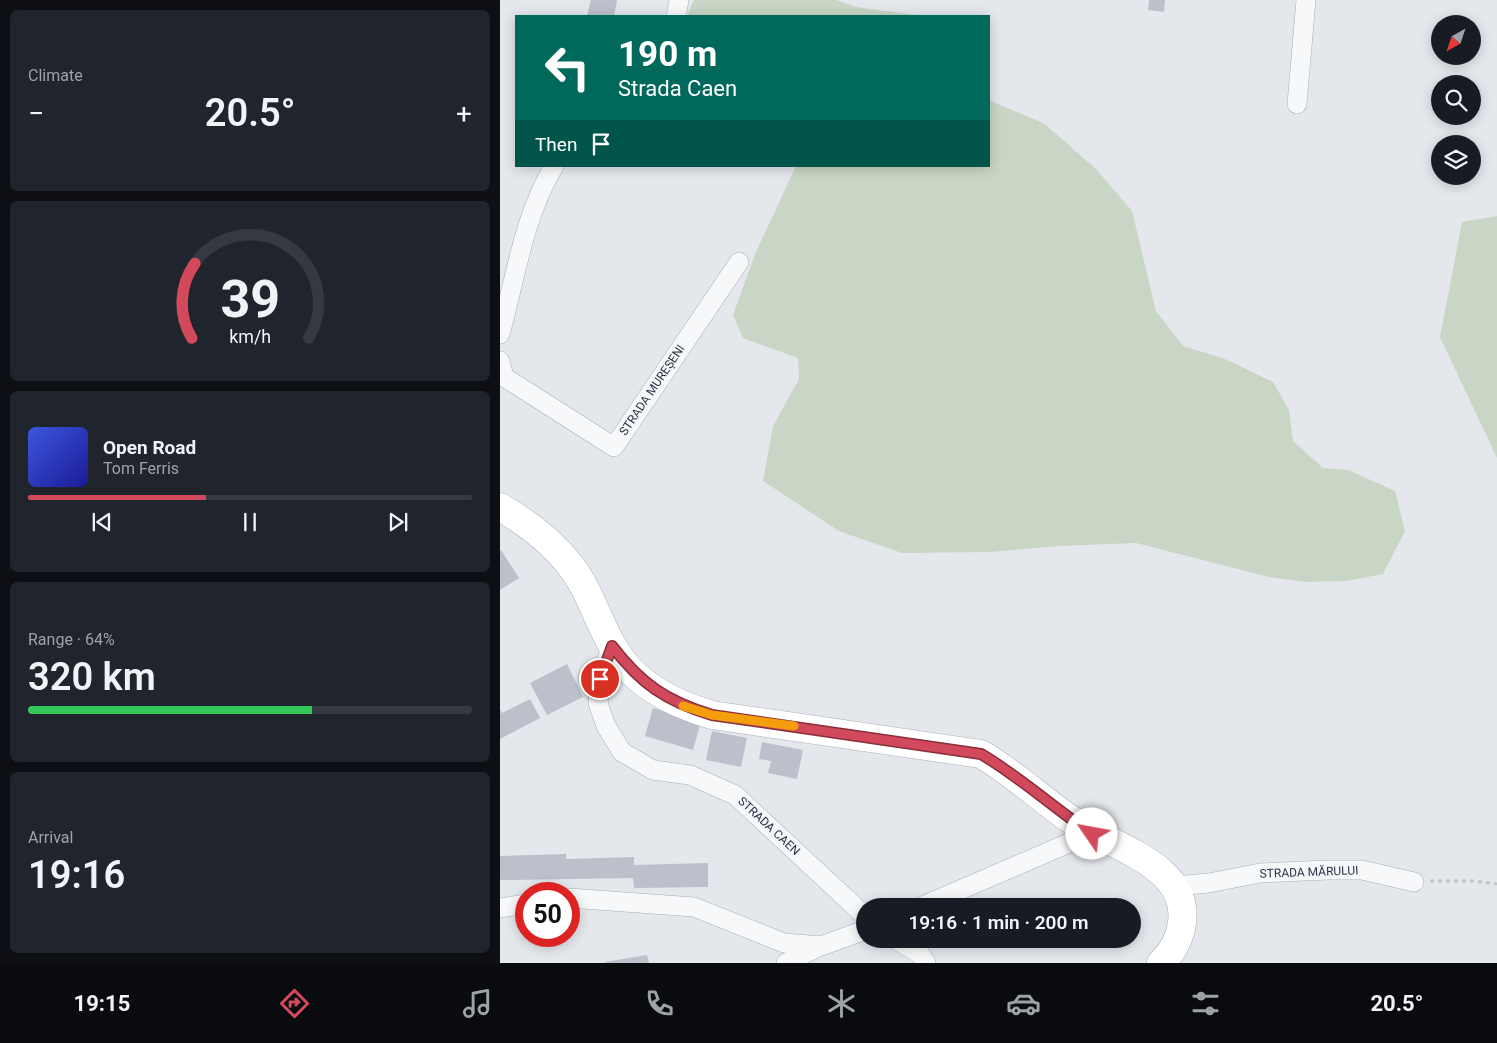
<!DOCTYPE html>
<meta charset="utf-8">
<style>
body{margin:0;font-family:Roboto,sans-serif;background:#20242c;color:#f1f3f6;height:100vh;display:flex;flex-direction:column;font-size:19px;white-space:nowrap}
*{box-sizing:border-box;margin:0}
p{font-size:16px;color:#9ea1a6}
.icon{flex:none;width:28px;height:28px;fill:none;stroke:currentColor;stroke-width:2;stroke-linecap:round;stroke-linejoin:round}
.map{position:relative;flex:1;overflow:hidden}
.panel{display:flex;flex-direction:column;gap:10px;padding:10px;background:#0d0f14;width:500px}
.panel>*{flex:none}
.banner{position:absolute;left:15px;top:15px;width:475px;height:152px;border-radius:0px;box-shadow:0 2px 12px #0003;background:#00695c;color:#fff;overflow:hidden}
.needle{width:32px;rotate:220deg}
.controls{position:absolute;left:931px;top:15px;display:grid;gap:10px}
.controls a{display:grid;place-items:center;width:50px;height:50px;border-radius:50%;background:#171b24;box-shadow:0 2px 12px #0003;font-size:25px}
.speed{position:absolute;left:15px;top:882px;display:flex;gap:10px;font-size:25px;font-weight:700;text-align:center}
.speed>*{display:grid;place-content:center;width:65px;height:65px;border-radius:50%;background:#171b24;box-shadow:0 2px 12px #0003;line-height:1}
.speed .limit{border:8px solid #d22;background:#fff;color:#111}
.pin{position:absolute;display:grid;place-items:center;width:42px;height:42px;color:#fff;margin:-21px;border:2px solid #fff;border-radius:50%;box-shadow:0 1px 5px #0007}
.me{position:absolute;width:55px;margin:-28px;rotate:303deg;stroke-linejoin:round;filter:drop-shadow(0 0 4px #0008)}
.turn{display:flex;align-items:center;gap:18px;height:105px;padding:0 20px;font-size:22px}
.turn .icon{width:65px;height:65px;stroke-width:2.5}
.turn b{display:block;font-size:35px;line-height:42px}
.then{display:flex;align-items:center;height:48px;padding:0 20px;background:#0003;gap:10px;font-size:19px}
.big{font-size:38px;font-weight:600;line-height:1.1}
.panel .widget{flex:1;display:flex;flex-direction:column;justify-content:center;gap:8px;min-width:0;padding:0 18px;border-radius:8px;background:#20242c}
.panel .dial{align-items:center;gap:0}
.dial svg{height:130px;overflow:visible;fill:none;stroke:#363941;stroke-width:7;stroke-linecap:round;text-anchor:middle}
.dial text{fill:#f1f3f6;stroke:none}
.song{display:flex;align-items:center;gap:15px}
.cover{width:60px;height:60px;border-radius:8px;background:linear-gradient(135deg,hsl(230 70% 55%),hsl(240 70% 35%))}
.played{height:5px;border-radius:2px;background:linear-gradient(90deg,#d1495b 40%,#363941 40%)}
.keys{display:flex;justify-content:space-around;direction:ltr}
.heat{display:flex;justify-content:space-between;align-items:center;font-size:28px;direction:ltr}
.charge{height:8px;border-radius:4px;background:linear-gradient(90deg,#34c759 64%,#363941 0)}
.trip{position:absolute;left:356px;top:898px;width:285px;height:50px;border-radius:25px;background:#171b24;box-shadow:0 2px 12px #0003;font-weight:600;line-height:50px;text-align:center}
.tabs{display:flex;height:80px;justify-content:space-around;align-items:center;background:#090b0e;color:#9ea1a6}
.tabs .icon{width:35px;height:35px}
.tabs .selected{color:#d1495b}
.tabs b{font-size:22px;color:#f1f3f6}
main{display:flex;flex:1;min-height:0}
.map>svg:first-child{display:block}
</style>
<main>
<section class="panel">
<div class="widget"><p>Climate</p>
<div class="heat"><a>−</a><b class="big">20.5°</b><a>+</a></div>
</div>
<div class="widget dial"><svg viewBox="0 0 100 80">
<path d="M14 69A42 42 0 1 1 86 69"/>
<path d="M14 69A42 42 0 0 1 16 23" stroke="#d1495b"/>
<text x="50" y="56" font-size="32" font-weight="700">39</text>
<text x="50" y="72" font-size="11">km/h</text>
</svg></div>
<div class="widget">
<div class="song"><i class="cover"></i><div><b>Open Road</b><p>Tom Ferris</p></div></div>
<div class="played"></div>
<div class="keys"><svg class="icon" aria-label="previous" viewBox="0 0 24 24"><path d="M18 5L8 12l10 7zM5 5v14"/></svg><svg class="icon" aria-label="pause" viewBox="0 0 24 24"><path d="M8 5v14M16 5v14"/></svg><svg class="icon" aria-label="next" viewBox="0 0 24 24"><path d="M6 5l10 7-10 7zM19 5v14"/></svg></div>
</div>
<div class="widget"><p>Range · 64%</p><b class="big">320 km</b><div class="charge"></div></div>
<div class="widget"><p>Arrival</p><b class="big">19:16</b></div>
</section>
<div class="map">
<svg width="997" height="963" viewBox="0 0 997 963">
<rect width="100%" height="100%" fill="#e4e7ec"/>
<g fill="#c9d6c5">
<polygon points="194,0 336,0 356,7 422,16 187,16"/>
<polygon points="489,100 545,124 597,170 632,211 656,311 683,346 725,359 773,382 789,410 793,441 823,468 848,470 895,491 905,531 883,574 846,581 806,582 769,577 636,543 559,546 490,552 402,553 339,531 263,481 273,426 299,379 298,358 243,338 233,315 256,252 296,166 489,166"/>
<polygon points="997,216 997,458 940,337 962,222"/>
</g>
<g fill="#bbc0ca">
<polygon points="91,0 117,0 114,16 87,16"/>
<polygon points="649,0 665,0 664,12 648,10"/>
<polygon points="1,550 19,578 0,590 0,551"/>
<polygon points="67,664 83,697 47,715 30,683"/>
<polygon points="30,699 40,718 0,739 0,709 2,713"/>
<polygon points="153,708 201,722 193,750 145,736"/>
<polygon points="212,731 247,738 241,767 206,760"/>
<polygon points="262,742 303,750 297,779 268,773 271,761 259,759"/>
<polygon points="66,854 66,859 134,857 134,865 208,863 208,887 134,888 133,878 0,880 0,856"/>
<polygon points="147,955 149,963 105,963 105,962"/>
</g>
<g fill="none" stroke-linecap="round" stroke-linejoin="round">
<defs>
<g id="street">
<polyline points="176,16 179,0"/>
<polyline points="797,104 806,0"/>
<path d="M 0,334 C 16,277 23,218 54,166"/>
<polyline points="0,361 4,377 114,447 239,262"/>
<polyline points="112,646 100,679 98,703 106,726 122,752 153,770 190,775 235,795 365,916"/>
<polyline points="674,886 709,883 760,873 828,870 862,870 914,882"/>
<polyline points="69,898 194,907 284,943 321,946 365,930"/>
<polyline points="423,906 592,833"/>
<polyline points="0,908 26,904"/>
<polyline points="395,939 420,954 426,963"/>
<polyline points="286,963 320,946"/>
</g>
<path id="secondary" d="M 0,507 C 26,522 51,541 70,565 C 89,589 97,619 112,645 C 133,684 172,703 212,715 L 481,754 C 513,773 540,798 570,819 C 607,846 690,863 682,923 C 680,938 672,953 661,963"/>
</defs>
<use href="#street" stroke="#a9aeb7" stroke-width="20"/>
<use href="#secondary" stroke="#a9aeb7" stroke-width="29"/>
<polyline stroke="#c2c5cb" stroke-width="3" stroke-dasharray="4 4" stroke-linecap="butt" points="930,881 974,881 997,884"/>
<use href="#street" stroke="#f7f8fa" stroke-width="19"/>
<use href="#secondary" stroke="#fff" stroke-width="28"/>
</g>
<g fill="none" stroke-linecap="round" stroke-linejoin="round">
<defs>
<path id="route" d="M 100,679 L 112,646 C 141,684 166,701 212,715 L 481,754 C 520,777 554,808 592,834"/>
</defs>
<use href="#route" stroke="#882f3b" stroke-width="12"/>
<use href="#route" stroke="#d1495b" stroke-width="9"/>
<polyline stroke="#f59e0b" stroke-width="9" points="183,706 212,715 294,726"/>
</g>
<g text-anchor="middle" stroke-width="5" stroke-linejoin="round" paint-order="stroke">
<g font-size="12" fill="#2b3445" stroke="#f4f6f9">
<text transform="translate(152 390) rotate(-56)" y="4">STRADA MUREȘENI</text>
<text transform="translate(269 826) rotate(43)" y="4">STRADA CAEN</text>
<text transform="translate(809 872) rotate(-2)" y="4">STRADA MĂRULUI</text>
</g>
</g>
</svg>
<div class="controls">
<a><svg class="needle" viewBox="-14 -14 28 28"><path d="M0-13l5 13h-10z" fill="#e53935"/><path d="M0 13l5-13h-10z" fill="#9ea1a6"/></svg></a>
<a><svg class="icon" aria-label="search" viewBox="0 0 24 24"><circle cx="10" cy="10" r="6"/><path d="M15 15l6 6"/></svg></a>
<a><svg class="icon" aria-label="layers" viewBox="0 0 24 24"><path d="M12 4l9 5-9 5-9-5zM3 14l9 5 9-5"/></svg></a>
</div>
<div class="speed"><div class="limit">50</div></div>
<div class="pin" style="left:100px;top:679px;background:#d93025"><svg class="icon" aria-label="arrive" viewBox="0 0 24 24"><path d="M6 21V4h12l-3 4 3 4H6"/></svg></div>
<svg class="me" style="left:592px;top:834px" viewBox="-20 -20 40 40"><circle r="19" fill="#fff"/><path d="M0-13L10 11 0 6-10 11z" fill="#d1495b"/></svg>
<div class="trip">19:16 · 1 min · 200 m</div>
<div class="banner">
<div class="turn"><svg class="icon" aria-label="left" viewBox="0 0 24 24"><path d="M17 20v-9H6M10 6l-5 5 5 5"/></svg><div><b>190 m</b>Strada Caen</div></div>
<div class="then">Then<svg class="icon" aria-label="arrive" viewBox="0 0 24 24"><path d="M6 21V4h12l-3 4 3 4H6"/></svg></div>
</div>
</div>
</main>
<nav class="tabs">
<b>19:15</b>
<svg class="icon selected" aria-label="directions" viewBox="0 0 24 24"><path d="M12 3l9 9-9 9-9-9zM9 14v-3h6M13 9l2 2-2 2"/></svg>
<svg class="icon" aria-label="music" viewBox="0 0 24 24"><path d="M9 18V5l10-2v13"/><circle cx="6" cy="18" r="3"/><circle cx="16" cy="16" r="3"/></svg>
<svg class="icon" aria-label="phone" viewBox="0 0 24 24"><path d="M5 4h4l2 5-3 2q2 4 5 5l2-3 5 2v4C11 20 4 13 5 4z"/></svg>
<svg class="icon" aria-label="climate" viewBox="0 0 24 24"><path d="M12 3v18M4 7l16 10M4 17L20 7"/></svg>
<svg class="icon" aria-label="car" viewBox="0 0 24 24"><path d="M5 17H2v-5l4-1 3-4h7l3 4 3 1v5h-3M9 17h6M6 11h13"/><circle cx="7" cy="17" r="2"/><circle cx="17" cy="17" r="2"/></svg>
<svg class="icon" aria-label="filters" viewBox="0 0 24 24"><path d="M4 7h16M4 17h16"/><circle cx="9" cy="7" r="2"/><circle cx="15" cy="17" r="2"/></svg>
<b>20.5°</b>
</nav>
